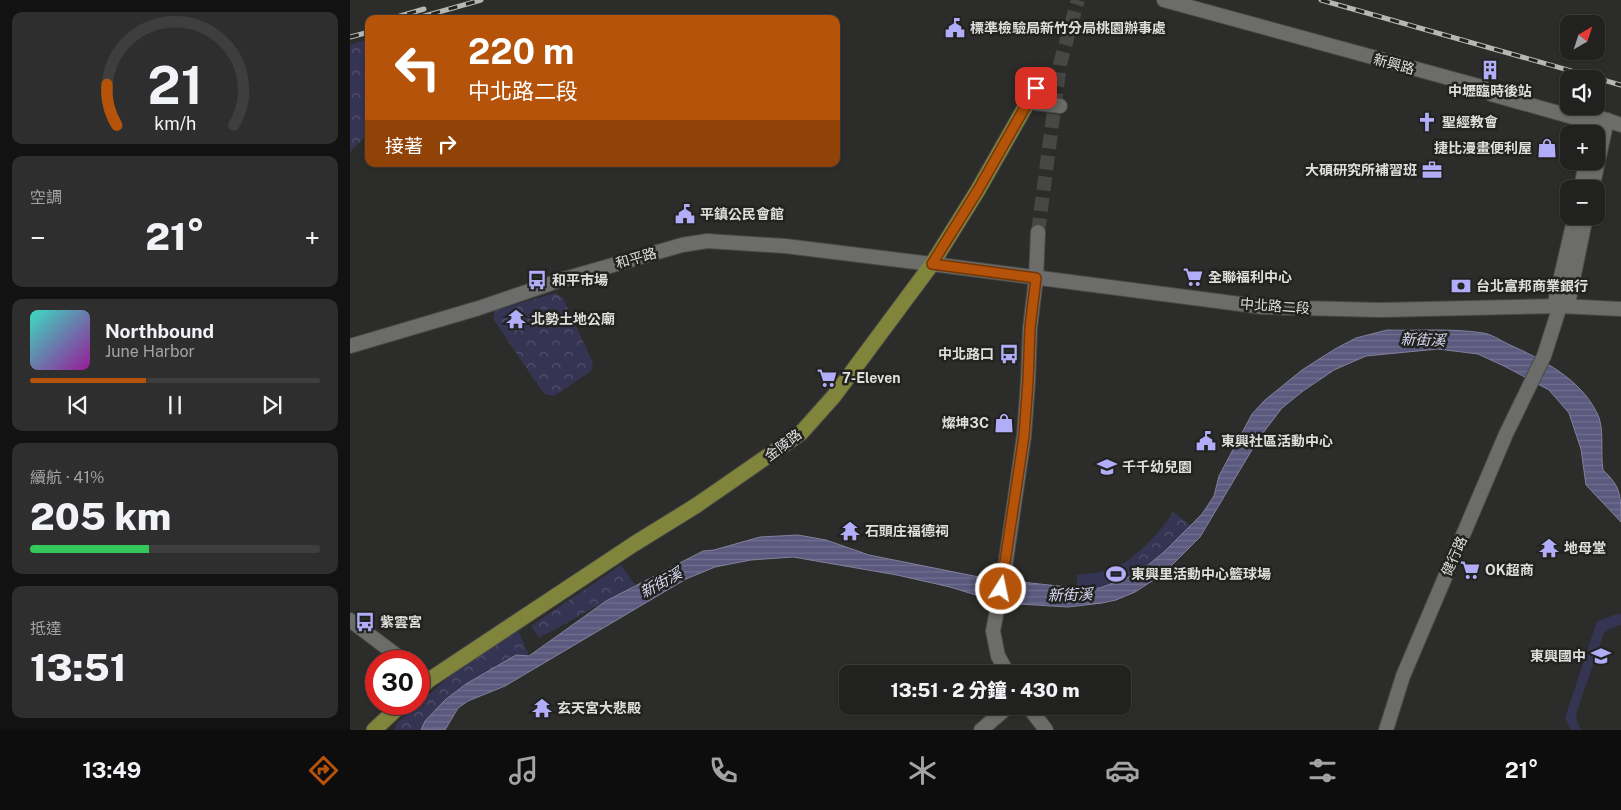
<!DOCTYPE html>
<html lang="zh-TW">
<meta charset="utf-8">
<style>
body{margin:0;font-family:"Public Sans","Noto Sans TC",sans-serif;background:#2d2e2d;color:#f1f3f6;height:100vh;display:flex;flex-direction:column;font-size:19px;white-space:nowrap}
*{box-sizing:border-box;margin:0}
p{font-size:16px;color:#a2a3a5}
.icon{flex:none;width:28px;height:28px;fill:none;stroke:currentColor;stroke-width:2;stroke-linecap:round;stroke-linejoin:round}
.map{position:relative;flex:1;overflow:hidden}
.panel{display:flex;flex-direction:column;gap:12px;padding:12px;background:#121212;width:350px}
.panel>*{flex:none}
.top-card{position:absolute;left:15px;top:15px;width:475px;height:152px;border-radius:10px;box-shadow:0 1px 4px #0004,0 0 0 1px #3e3e3e;background:#b45309;color:#fff;overflow:hidden}
.needle{width:32px;rotate:39deg}
.fabs{position:absolute;left:1210px;top:15px;display:grid;gap:10px}
.fabs a{display:grid;place-items:center;width:45px;height:45px;border-radius:10px;background:#212120;box-shadow:0 1px 4px #0004,0 0 0 1px #3e3e3e;font-size:25px}
.speed{position:absolute;left:15px;top:650px;display:flex;gap:10px;font-size:25px;font-weight:700;text-align:center}
.speed>*{display:grid;place-content:center;width:65px;height:65px;border-radius:50%;background:#212120;box-shadow:0 1px 4px #0004,0 0 0 1px #3e3e3e;line-height:1}
.speed .limit{border:8px solid #d22;background:#fff;color:#111}
.pin{position:absolute;display:grid;place-items:center;width:42px;height:42px;color:#fff;margin:-21px;border-radius:10px;box-shadow:0 2px 8px #0006}
.me{position:absolute;width:55px;margin:-28px;rotate:10deg;stroke-linejoin:round;filter:drop-shadow(0 0 4px #0008)}
.turn{display:flex;align-items:center;gap:18px;height:105px;padding:0 20px;font-size:22px}
.turn .icon{width:65px;height:65px;stroke-width:2.5}
.turn b{display:block;font-size:35px;line-height:42px}
.then{display:flex;align-items:center;height:48px;padding:0 20px;background:#0003;gap:10px;font-size:19px}
.big{font-size:38px;font-weight:800;line-height:1.1}
.panel .card{flex:1;display:flex;flex-direction:column;justify-content:center;gap:8px;min-width:0;padding:0 18px;border-radius:10px;background:#2d2e2d}
.panel .dial{align-items:center;gap:0}
.dial svg{height:130px;overflow:visible;fill:none;stroke:#3e3e3e;stroke-width:7;stroke-linecap:round;text-anchor:middle}
.dial text{fill:#f1f3f6;stroke:none}
.song{display:flex;align-items:center;gap:15px}
.cover{width:60px;height:60px;border-radius:8px;background:linear-gradient(135deg,hsl(170 70% 55%),hsl(300 70% 35%))}
.played{height:5px;border-radius:2px;background:linear-gradient(90deg,#b45309 40%,#3e3e3e 40%)}
.keys{display:flex;justify-content:space-around;direction:ltr}
.heat{display:flex;justify-content:space-between;align-items:center;font-size:28px;direction:ltr}
.charge{height:8px;border-radius:4px;background:linear-gradient(90deg,#34c759 41%,#3e3e3e 0)}
.trip{position:absolute;left:489px;top:665px;width:292px;height:50px;border-radius:10px;background:#212120;box-shadow:0 1px 4px #0004,0 0 0 1px #3e3e3e;font-weight:800;line-height:50px;text-align:center}
.dock{display:flex;height:80px;justify-content:space-around;align-items:center;background:#0d0d0d;color:#a2a3a5}
.dock .icon{width:35px;height:35px}
.dock .on{color:#b45309}
.dock b{font-size:22px;color:#f1f3f6}
main{display:flex;flex:1;min-height:0}
.map>svg:first-child{display:block}
</style>
<main>
<section class="panel">
<div class="card dial"><svg viewBox="0 0 100 80">
<path d="M14 69A42 42 0 1 1 86 69"/>
<path d="M14 69A42 42 0 0 1 8 44" stroke="#b45309"/>
<text x="50" y="56" font-size="32" font-weight="700">21</text>
<text x="50" y="72" font-size="11">km/h</text>
</svg></div>
<div class="card"><p>空調</p>
<div class="heat"><a>−</a><b class="big">21°</b><a>+</a></div>
</div>
<div class="card">
<div class="song"><i class="cover"></i><div><b>Northbound</b><p>June Harbor</p></div></div>
<div class="played"></div>
<div class="keys"><svg class="icon" aria-label="previous" viewBox="0 0 24 24"><path d="M18 5L8 12l10 7zM5 5v14"/></svg><svg class="icon" aria-label="pause" viewBox="0 0 24 24"><path d="M8 5v14M16 5v14"/></svg><svg class="icon" aria-label="next" viewBox="0 0 24 24"><path d="M6 5l10 7-10 7zM19 5v14"/></svg></div>
</div>
<div class="card"><p>續航 · 41%</p><b class="big">205 km</b><div class="charge"></div></div>
<div class="card"><p>抵達</p><b class="big">13:51</b></div>
</section>
<div class="map">
<svg width="1271" height="730" viewBox="0 0 1271 730">
<defs>
<pattern id="park-crowns" width="20" height="18" patternUnits="userSpaceOnUse" patternTransform="scale(1.25)"><rect width="20" height="18" fill="#363453"/><path d="M2 6a3 3 0 1 1 6 0M12 15a3 3 0 1 1 6 0" fill="none" stroke="#53516b"/></pattern>
<pattern id="water-rules" width="6" height="5" patternUnits="userSpaceOnUse" patternTransform="scale(1.25)"><rect width="6" height="5" fill="#5b597e"/><path d="M0 2.5h6" fill="none" stroke="#727090"/></pattern>
</defs>
<rect width="100%" height="100%" fill="#2c2c2a"/>
<g fill="url(#park-crowns)">
<polygon points="15,40 19,51 19,133 0,152 0,45"/>
<polygon points="205,293 213,298 243,363 241,371 204,396 194,394 144,320 144,311"/>
<path d="M 823,512 L 845,529 L 827,550 L 787,574 L 780,559 C 798,544 810,532 823,512 Z"/>
<polygon points="271,565 285,585 189,638 181,626"/>
<polygon points="168,630 179,656 116,689 85,730 44,730 47,723 101,675"/>
</g>
<g fill="#363453">
<path d="M 780,559 L 787,574 L 750,588 L 727,588 L 727,575 C 747,573 765,571 780,559 Z"/>
<polygon points="1267,614 1271,614 1271,625 1261,628 1254,633 1226,714 1228,725 1232,730 1221,730 1215,718 1247,621"/>
</g>
<path fill="url(#water-rules)" stroke="#82819a" d="M 1037,330 C 1069,331 1102,328 1133,333 C 1141,334 1150,340 1158,344 C 1191,359 1230,378 1247,413 C 1255,428 1250,452 1253,470 C 1271,487 1271,495 1271,522 L 1236,485 L 1231,449 L 1219,413 L 1199,390 L 1156,367 L 1128,354 L 1088,349 L 1016,356 L 984,370 L 953,391 L 932,408 L 909,438 L 850,537 L 813,574 L 785,592 L 766,600 L 752,603 L 718,607 L 652,603 L 600,587 L 547,575 L 443,557 L 401,560 L 365,567 L 336,579 L 155,686 L 118,701 L 108,708 L 95,730 L 71,730 L 75,721 L 95,700 L 116,684 L 166,655 L 179,656 L 256,601 L 353,551 L 364,550 L 410,537 L 448,535 L 476,540 L 519,555 L 634,578 L 727,588 L 750,588 L 787,574 L 814,552 L 852,514 L 864,496 L 869,476 L 902,414 L 915,400 L 952,370 L 985,349 L 1006,338 Z"/>
<g fill="none" stroke-linecap="round" stroke-linejoin="round">
<polyline stroke="#474745" stroke-width="14" stroke-dasharray="14 7" stroke-linecap="butt" points="688,232 710,64 728,0"/>
<defs>
<g id="minor">
<polyline points="814,0 1132,87 1141,94 1244,123 1257,120"/>
<polyline points="685,103 710,106"/>
<polyline points="1248,117 1271,125"/>
<polyline points="1231,189 1236,161"/>
<polyline points="1242,189 1257,120"/>
<polyline points="1210,306 1206,298 1225,216"/>
<polyline points="0,346 129,308 211,280 332,245 357,241 435,246 582,264 913,307 1031,310 1210,306 1271,309"/>
<polyline points="0,620 54,661"/>
<polyline points="69,672 79,680"/>
<polyline points="658,674 648,656 643,631 654,574 674,436 678,381 680,328 686,278 688,232"/>
<polyline points="678,706 696,730"/>
<polyline points="631,730 659,706"/>
<polyline points="1036,730 1053,676 1156,434 1194,356 1210,306 1219,299 1236,216"/>
</g>
<g id="major">
<polyline points="69,689 79,680 284,544 347,505 451,433 484,396 582,264 628,190 686,88"/>
<polyline points="24,730 52,704"/>
</g>
</defs>
<use href="#minor" stroke="#494a47" stroke-width="16"/>
<use href="#major" stroke="#494a47" stroke-width="17"/>
<use href="#minor" stroke="#6c6c6a" stroke-width="14"/>
<use href="#major" stroke="#81853c" stroke-width="15"/>
<defs>
<g id="rail">
<polyline points="971,0 1271,85"/>
<polyline points="40,19 74,9"/>
<polyline points="64,19 131,0"/>
<polyline points="0,37 19,32"/>
</g>
</defs>
<use href="#rail" stroke="#b6b7b5" stroke-width="5"/>
<use href="#rail" stroke="#222320" stroke-width="3" stroke-dasharray="9" stroke-linecap="butt"/>
</g>
<g fill="none" stroke-linecap="round" stroke-linejoin="round">
<defs>
<polyline id="route" points="651,589 674,436 678,381 680,328 686,278 582,264 628,190 686,88"/>
</defs>
<use href="#route" stroke="#753606" stroke-width="12"/>
<use href="#route" stroke="#b45309" stroke-width="9"/>
</g>
<defs>
<symbol id="civic-bare" viewBox="-9 -9 18 18"><path d="M-.6-6.5H3V-4.5H.6V-3L4-1V1h2V6H-6V1h2V-1L-.6-3ZM-1.2 2.5V6h2.4V2.5Z" fill="#b2adf9" stroke="#222320" stroke-width="2.5" paint-order="stroke"/></symbol>
<symbol id="building-bare" viewBox="-9 -9 18 18"><path d="M-4-6H4V6H1V3H-1V6H-4ZM-2.5-4.3h1.7v1.8h-1.7ZM.8-4.3h1.7v1.8H.8ZM-2.5-1h1.7V.8h-1.7ZM.8-1h1.7V.8H.8Z" fill="#b2adf9" stroke="#222320" stroke-width="2.5" paint-order="stroke"/></symbol>
<symbol id="church-bare" viewBox="-9 -9 18 18"><path d="M-1.2-6h2.4v3.5h3.3v2.4h-3.3V6h-2.4V-.1h-3.3v-2.4h3.3Z" fill="#b2adf9" stroke="#222320" stroke-width="2.5" paint-order="stroke"/></symbol>
<symbol id="shop-bare" viewBox="-9 -9 18 18"><path d="M-5-2.5h2.3a2.7 3.5 0 0 1 5.4 0H5L5.5 6h-11ZM-1.5-2.5h3a1.5 2.3 0 0 0-3 0Z" fill="#b2adf9" stroke="#222320" stroke-width="2.5" paint-order="stroke"/></symbol>
<symbol id="office-bare" viewBox="-9 -9 18 18"><path d="M-6-3h4V-5.5h4V-3h4V5H-6ZM-1-4.5V-3h2v-1.5ZM-6 0V1H6V0Z" fill="#b2adf9" stroke="#222320" stroke-width="2.5" paint-order="stroke"/></symbol>
<symbol id="supermarket-bare" viewBox="-9 -9 18 18"><path d="M-6-5.5h2.5l.6 2H6L4.5 2H-2.5L-4.4-4H-6ZM-1.5 3.2a1.3 1.3 0 1 0 .1 0ZM3 3.2a1.3 1.3 0 1 0 .1 0Z" fill="#b2adf9" stroke="#222320" stroke-width="2.5" paint-order="stroke"/></symbol>
<symbol id="bus-bare" viewBox="-9 -9 18 18"><path d="M-5-6H5V4H4V6H2V4H-2V6H-4V4H-5ZM-3.5-4V0h7V-4ZM-3.5 1.2v1.5H-2V1.2ZM2 1.2v1.5H3.5V1.2Z" fill="#b2adf9" stroke="#222320" stroke-width="2.5" paint-order="stroke"/></symbol>
<symbol id="bank-bare" viewBox="-9 -9 18 18"><path d="M-6-4H6V4H-6ZM0-2.3a2.3 2.3 0 1 0 0 4.6a2.3 2.3 0 1 0 0-4.6Z" fill="#b2adf9" stroke="#222320" stroke-width="2.5" paint-order="stroke"/></symbol>
<symbol id="temple-bare" viewBox="-9 -9 18 18"><path d="M0-6L5-2H3V0L6.5 2.5H4V6H1.5V3h-3V6H-4V2.5H-6.5L-3 0V-2H-5Z" fill="#b2adf9" stroke="#222320" stroke-width="2.5" paint-order="stroke"/></symbol>
<symbol id="school-bare" viewBox="-9 -9 18 18"><path d="M0-5L7-2L0 1L-7-2ZM-4 1L0 2.5L4 1V4Q0 6-4 4Z" fill="#b2adf9" stroke="#222320" stroke-width="2.5" paint-order="stroke"/></symbol>
<symbol id="stadium-bare" viewBox="-9 -9 18 18"><path d="M0-5a6.5 5 0 1 0 0 10a6.5 5 0 1 0 0-10ZM-3.5-1.8h7v3.6h-7Z" fill="#b2adf9" stroke="#222320" stroke-width="2.5" paint-order="stroke"/></symbol>
</defs>
<g fill-rule="evenodd">
<use href="#civic-bare" x="591" y="14" width="28" height="28"/>
<use href="#building-bare" x="1126" y="56" width="28" height="28"/>
<use href="#church-bare" x="1063" y="108" width="28" height="28"/>
<use href="#shop-bare" x="1183" y="134" width="28" height="28"/>
<use href="#office-bare" x="1068" y="156" width="28" height="28"/>
<use href="#civic-bare" x="321" y="200" width="28" height="28"/>
<use href="#supermarket-bare" x="829" y="263" width="28" height="28"/>
<use href="#bus-bare" x="173" y="266" width="28" height="28"/>
<use href="#bank-bare" x="1097" y="272" width="28" height="28"/>
<use href="#temple-bare" x="152" y="305" width="28" height="28"/>
<use href="#bus-bare" x="645" y="340" width="28" height="28"/>
<use href="#supermarket-bare" x="463" y="364" width="28" height="28"/>
<use href="#shop-bare" x="640" y="409" width="28" height="28"/>
<use href="#civic-bare" x="842" y="427" width="28" height="28"/>
<use href="#school-bare" x="743" y="453" width="28" height="28"/>
<use href="#temple-bare" x="486" y="517" width="28" height="28"/>
<use href="#temple-bare" x="1185" y="534" width="28" height="28"/>
<use href="#supermarket-bare" x="1106" y="556" width="28" height="28"/>
<use href="#stadium-bare" x="752" y="560" width="28" height="28"/>
<use href="#bus-bare" x="1" y="608" width="28" height="28"/>
<use href="#school-bare" x="1237" y="642" width="28" height="28"/>
<use href="#temple-bare" x="178" y="694" width="28" height="28"/>
</g>
<g text-anchor="middle" stroke-width="5" stroke-linejoin="round" paint-order="stroke">
<g font-size="14" font-weight="bold" fill="#dedfdd" stroke="#222320" text-anchor="start">
<text x="620" y="33">標準檢驗局新竹分局桃園辦事處</text>
<text x="1140" y="96" text-anchor="middle">中壢臨時後站</text>
<text x="1092" y="127">聖經教會</text>
<text x="1182" y="153" text-anchor="end">捷比漫畫便利屋</text>
<text x="1067" y="175" text-anchor="end">大碩研究所補習班</text>
<text x="350" y="219">平鎮公民會館</text>
<text x="858" y="282">全聯福利中心</text>
<text x="202" y="285">和平市場</text>
<text x="1126" y="291">台北富邦商業銀行</text>
<text x="181" y="324">北勢土地公廟</text>
<text x="644" y="359" text-anchor="end">中北路口</text>
<text x="492" y="383">7-Eleven</text>
<text x="639" y="428" text-anchor="end">燦坤3C</text>
<text x="871" y="446">東興社區活動中心</text>
<text x="772" y="472">千千幼兒園</text>
<text x="515" y="536">石頭庄福德祠</text>
<text x="1214" y="553">地母堂</text>
<text x="1135" y="575">OK超商</text>
<text x="781" y="579">東興里活動中心籃球場</text>
<text x="30" y="627">紫雲宮</text>
<text x="1236" y="661" text-anchor="end">東興國中</text>
<text x="207" y="713">玄天宮大悲殿</text>
</g>
<g font-size="14" fill="#dedfdd" stroke="#222320">
<text transform="translate(1044 64) rotate(15)" y="5">新興路</text>
<text transform="translate(286 258) rotate(-16)" y="5">和平路</text>
<text transform="translate(925 306) rotate(4)" y="5">中北路二段</text>
<text transform="translate(433 445) rotate(-37)" y="5">金陵路</text>
<text transform="translate(1104 556) rotate(-66)" y="5">健行路</text>
</g>
<g font-size="15" font-style="italic" fill="#dcdbf5" stroke="#222320">
<text transform="translate(1073 340) rotate(2)" y="5">新街溪</text>
<text transform="translate(311 583) rotate(-29)" y="5">新街溪</text>
<text transform="translate(720 595) rotate(-2)" y="5">新街溪</text>
</g>
</g>
</svg>
<div class="fabs">
<a><svg class="needle" viewBox="-14 -14 28 28"><path d="M0-13l5 13h-10z" fill="#e53935"/><path d="M0 13l5-13h-10z" fill="#a2a3a5"/></svg></a>
<a><svg class="icon" aria-label="sound" viewBox="0 0 24 24"><path d="M4 9h4l5-4v14l-5-4H4zM17 9q2 3 0 6"/></svg></a>
<a>+</a>
<a>−</a>
</div>
<div class="speed"><div class="limit">30</div></div>
<div class="pin" style="left:686px;top:88px;background:#d93025"><svg class="icon" aria-label="arrive" viewBox="0 0 24 24"><path d="M6 21V4h12l-3 4 3 4H6"/></svg></div>
<svg class="me" style="left:651px;top:589px" viewBox="-20 -20 40 40"><circle r="17" fill="#b45309" stroke="#fff" stroke-width="3"/><path d="M0-11L8 9 0 5-8 9z" fill="#fff"/></svg>
<div class="trip">13:51 · 2 分鐘 · 430 m</div>
<div class="top-card">
<div class="turn"><svg class="icon" aria-label="left" viewBox="0 0 24 24"><path d="M17 20v-9H6M10 6l-5 5 5 5"/></svg><div><b>220 m</b>中北路二段</div></div>
<div class="then">接著<svg class="icon" aria-label="right" viewBox="0 0 24 24"><path d="M7 20v-9h11M14 6l5 5-5 5"/></svg></div>
</div>
</div>
</main>
<nav class="dock">
<b>13:49</b>
<svg class="icon on" aria-label="directions" viewBox="0 0 24 24"><path d="M12 3l9 9-9 9-9-9zM9 14v-3h6M13 9l2 2-2 2"/></svg>
<svg class="icon" aria-label="music" viewBox="0 0 24 24"><path d="M9 18V5l10-2v13"/><circle cx="6" cy="18" r="3"/><circle cx="16" cy="16" r="3"/></svg>
<svg class="icon" aria-label="phone" viewBox="0 0 24 24"><path d="M5 4h4l2 5-3 2q2 4 5 5l2-3 5 2v4C11 20 4 13 5 4z"/></svg>
<svg class="icon" aria-label="climate" viewBox="0 0 24 24"><path d="M12 3v18M4 7l16 10M4 17L20 7"/></svg>
<svg class="icon" aria-label="car" viewBox="0 0 24 24"><path d="M5 17H2v-5l4-1 3-4h7l3 4 3 1v5h-3M9 17h6M6 11h13"/><circle cx="7" cy="17" r="2"/><circle cx="17" cy="17" r="2"/></svg>
<svg class="icon" aria-label="filters" viewBox="0 0 24 24"><path d="M4 7h16M4 17h16"/><circle cx="9" cy="7" r="2"/><circle cx="15" cy="17" r="2"/></svg>
<b>21°</b>
</nav>
